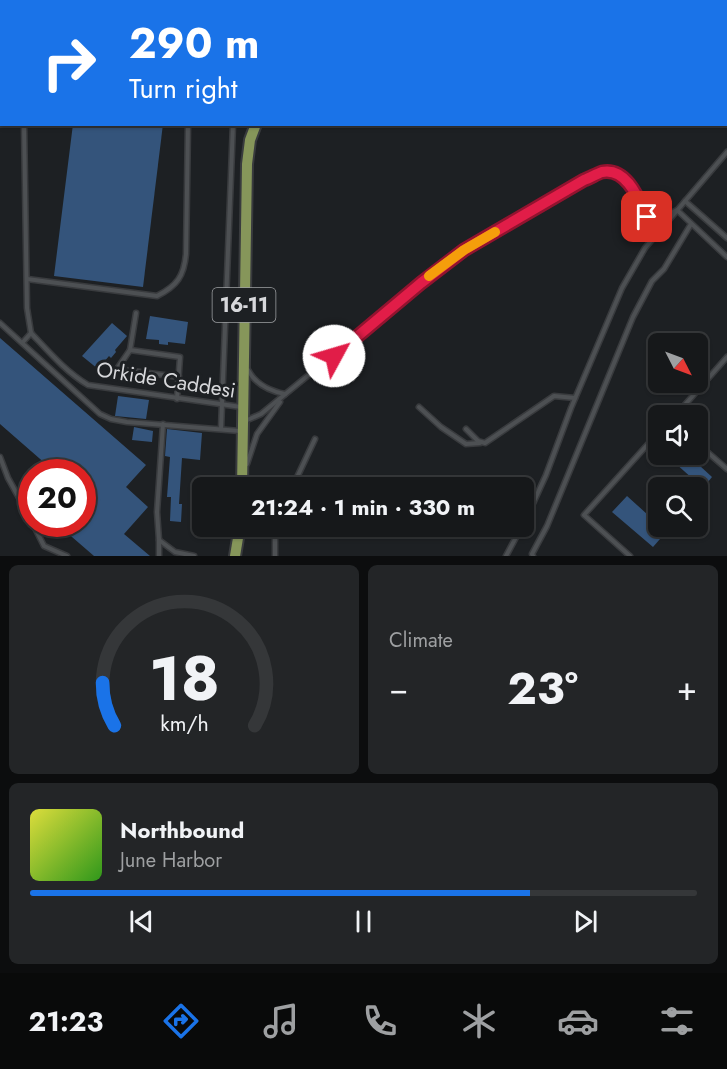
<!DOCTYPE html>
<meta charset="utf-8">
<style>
body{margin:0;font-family:Jost,sans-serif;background:#232527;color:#f1f3f6;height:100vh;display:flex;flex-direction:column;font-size:22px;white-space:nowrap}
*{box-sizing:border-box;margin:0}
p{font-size:20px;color:#9ea0a2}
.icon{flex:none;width:33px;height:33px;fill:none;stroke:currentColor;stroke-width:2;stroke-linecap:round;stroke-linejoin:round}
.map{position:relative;height:556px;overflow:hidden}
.sheet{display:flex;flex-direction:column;gap:9px;padding:9px;background:#0c0d0e;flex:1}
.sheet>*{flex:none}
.top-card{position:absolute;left:0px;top:0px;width:728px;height:126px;box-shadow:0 2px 4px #0004,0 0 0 2px #353739;background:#1a73e8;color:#fff;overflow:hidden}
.needle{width:39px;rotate:132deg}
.fabs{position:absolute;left:648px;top:333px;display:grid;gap:12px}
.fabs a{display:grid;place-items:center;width:60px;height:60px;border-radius:9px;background:#16181a;box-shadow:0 2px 4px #0004,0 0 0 2px #353739;font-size:30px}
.speed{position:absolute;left:18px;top:459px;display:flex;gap:12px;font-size:30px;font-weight:700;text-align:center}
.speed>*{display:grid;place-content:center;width:78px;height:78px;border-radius:50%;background:#16181a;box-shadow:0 2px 4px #0004,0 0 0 2px #353739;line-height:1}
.speed .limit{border:9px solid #d22;background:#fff;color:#111}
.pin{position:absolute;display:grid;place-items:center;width:51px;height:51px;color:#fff;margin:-26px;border-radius:12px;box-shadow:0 3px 9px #0006}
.me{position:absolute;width:66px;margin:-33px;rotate:51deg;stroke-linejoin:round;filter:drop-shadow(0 0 4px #0008)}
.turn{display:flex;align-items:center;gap:21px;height:126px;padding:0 30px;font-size:27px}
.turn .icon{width:78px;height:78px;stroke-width:2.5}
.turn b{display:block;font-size:42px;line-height:51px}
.big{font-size:45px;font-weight:700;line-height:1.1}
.sheet .tile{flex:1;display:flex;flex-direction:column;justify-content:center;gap:9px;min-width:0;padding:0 21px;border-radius:9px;background:#232527}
.sheet .dial{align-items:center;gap:0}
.dial svg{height:156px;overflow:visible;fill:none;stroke:#353739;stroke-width:7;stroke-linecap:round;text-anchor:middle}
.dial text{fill:#f1f3f6;stroke:none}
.song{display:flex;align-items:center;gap:18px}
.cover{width:72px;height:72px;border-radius:9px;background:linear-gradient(135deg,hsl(60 70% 55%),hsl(110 70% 35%))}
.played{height:6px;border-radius:3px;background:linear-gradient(90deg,#1a73e8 75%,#353739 75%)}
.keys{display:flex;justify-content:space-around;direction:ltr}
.heat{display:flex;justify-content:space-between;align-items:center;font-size:33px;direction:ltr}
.sheet .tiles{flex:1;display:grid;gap:9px;grid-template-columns:1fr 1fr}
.tile:last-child{grid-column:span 2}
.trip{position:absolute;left:192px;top:477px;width:342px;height:60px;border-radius:9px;background:#16181a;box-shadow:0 2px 4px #0004,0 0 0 2px #353739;font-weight:700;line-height:60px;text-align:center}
.menu{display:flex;height:96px;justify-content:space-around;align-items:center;background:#090a0a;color:#9ea0a2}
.menu .icon{width:42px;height:42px}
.menu .selected{color:#1a73e8}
.menu b{font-size:27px;color:#f1f3f6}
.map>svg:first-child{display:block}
</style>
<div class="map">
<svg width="727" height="556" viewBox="0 0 727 556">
<rect width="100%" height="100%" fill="#1d2023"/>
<g fill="#34547b">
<polygon points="73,124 163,124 143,287 54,276"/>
<polygon points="150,316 188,322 185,344 168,342 168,345 159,344 159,340 146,339"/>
<polygon points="112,323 127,336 115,350 116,352 111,358 109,356 98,369 82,356"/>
<polygon points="0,338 146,465 126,487 148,507 124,534 150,556 94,556 57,524 82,524 82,472 55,472 0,424"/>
<polygon points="118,396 149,400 146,419 115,416"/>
<polygon points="134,427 153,431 152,442 132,440"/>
<polygon points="167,429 202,433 200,460 182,458 179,504 182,504 181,522 170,521 171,497 167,497 170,457 165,456"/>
<polygon points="665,454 687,454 712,477 703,488"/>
<polygon points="627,496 658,524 658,526 662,526 667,531 653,547 612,512"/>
</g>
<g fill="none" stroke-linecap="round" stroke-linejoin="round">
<defs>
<g id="service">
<polyline points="63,0 67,2"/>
<polyline points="47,2 48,0"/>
<polyline points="241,2 242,0"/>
<polyline points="285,2 287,0"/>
<polyline points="359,2 361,0"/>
<polyline points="713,2 715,0"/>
<polyline points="0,52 2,52"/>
<polyline points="726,108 727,108"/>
<polyline points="685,201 727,238"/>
<path d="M 27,279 L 157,296 C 177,286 184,276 186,254 L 188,124"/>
<polyline points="136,313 130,350 117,369 179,377"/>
<polyline points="0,323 100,414 111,419 127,422 240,431"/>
<path d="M 31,333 C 49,352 66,372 88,385 L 241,407"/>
<polyline points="23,342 31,333 27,308 24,124"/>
<polyline points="130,350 180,357 177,399"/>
<path d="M 248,370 C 256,385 270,391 285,394"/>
<polyline points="419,407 441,427 466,444 480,443"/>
<polyline points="675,416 727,357"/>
<path d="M 245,421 L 261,414 L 421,283 L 463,250 L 584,180 C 590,178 596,174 602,172 C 627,166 639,200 647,217 L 658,220 L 677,210 L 727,257"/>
<polyline points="163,424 157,512 159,540 175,552 194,556"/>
<polyline points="221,429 233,124"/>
<polyline points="466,429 478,441 485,443 554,396 575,398"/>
<polyline points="698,444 727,469"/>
<polyline points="0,457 8,478 32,521"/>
<polyline points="247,464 257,434 280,402"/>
<polyline points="292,488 315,439"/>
<polyline points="524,523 546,475 571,408 622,288 645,248 727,152"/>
<polyline points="33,524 44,546 67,556"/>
<polyline points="159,540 159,556"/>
<polyline points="275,556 275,526"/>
<polyline points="506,556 522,526"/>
<polyline points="533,556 532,554 547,526 633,317 652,281 664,269 691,224"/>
<polyline points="630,556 584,515 658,433"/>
</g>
<g id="primary">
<polyline points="403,2 405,0"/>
<polyline points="242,488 247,164 250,140 256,124"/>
<polyline points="235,556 240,526"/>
</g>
</defs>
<use href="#service" stroke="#393b3e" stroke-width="7"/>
<use href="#primary" stroke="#393b3e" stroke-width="14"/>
<use href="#service" stroke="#4d5053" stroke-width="4"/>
<use href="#primary" stroke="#86965a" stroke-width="10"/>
</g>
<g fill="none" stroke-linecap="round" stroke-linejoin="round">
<defs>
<path id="route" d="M 334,356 L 421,283 L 464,250 L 584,180 C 590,178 596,174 602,172 C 627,167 639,200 647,217"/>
</defs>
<use href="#route" stroke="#92132f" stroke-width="15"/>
<use href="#route" stroke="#e11d48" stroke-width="10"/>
<polyline stroke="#f59e0b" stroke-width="10" points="429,276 464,250 495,232"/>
</g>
<g text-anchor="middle" stroke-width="6" stroke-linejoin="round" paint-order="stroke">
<rect fill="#1d2023" stroke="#9fa1a4" stroke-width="1.5" x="212.5" y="288" width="63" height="34" rx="4.5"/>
<g font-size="20" font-weight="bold" fill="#d7d8db">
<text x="244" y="312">16-11</text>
</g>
<g font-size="21" fill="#d7d8db" stroke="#1d2023">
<text transform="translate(166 380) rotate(9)" y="7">Orkide Caddesi</text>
</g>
</g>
</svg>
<div class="fabs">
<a><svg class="needle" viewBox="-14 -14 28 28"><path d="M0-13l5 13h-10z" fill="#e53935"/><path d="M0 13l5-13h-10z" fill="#9ea0a2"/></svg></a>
<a><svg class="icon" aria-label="sound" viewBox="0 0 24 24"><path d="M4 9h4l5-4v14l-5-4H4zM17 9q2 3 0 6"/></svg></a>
<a><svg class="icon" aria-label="search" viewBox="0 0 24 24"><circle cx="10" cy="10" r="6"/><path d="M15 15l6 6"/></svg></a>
</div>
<div class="speed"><div class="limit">20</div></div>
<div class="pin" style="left:647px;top:217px;background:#d93025"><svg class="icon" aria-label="arrive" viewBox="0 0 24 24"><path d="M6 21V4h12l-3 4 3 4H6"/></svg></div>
<svg class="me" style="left:334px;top:356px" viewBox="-20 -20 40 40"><circle r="19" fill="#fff"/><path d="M0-13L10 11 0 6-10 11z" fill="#e11d48"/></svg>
<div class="trip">21:24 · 1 min · 330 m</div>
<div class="top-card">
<div class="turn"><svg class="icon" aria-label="right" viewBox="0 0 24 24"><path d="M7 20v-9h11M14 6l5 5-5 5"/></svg><div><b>290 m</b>Turn right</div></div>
</div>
</div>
<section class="sheet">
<div class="tiles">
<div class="tile dial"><svg viewBox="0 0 100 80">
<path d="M14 69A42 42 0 1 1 86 69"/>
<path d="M14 69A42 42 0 0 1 8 47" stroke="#1a73e8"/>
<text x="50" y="56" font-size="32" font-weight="700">18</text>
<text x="50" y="72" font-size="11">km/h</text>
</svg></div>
<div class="tile"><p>Climate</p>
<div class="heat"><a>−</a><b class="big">23°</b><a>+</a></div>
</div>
<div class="tile">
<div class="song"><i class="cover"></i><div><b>Northbound</b><p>June Harbor</p></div></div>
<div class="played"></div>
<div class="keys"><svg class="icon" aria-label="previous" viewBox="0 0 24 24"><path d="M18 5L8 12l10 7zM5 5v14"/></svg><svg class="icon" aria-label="pause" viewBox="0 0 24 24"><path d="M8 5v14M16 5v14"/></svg><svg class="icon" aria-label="next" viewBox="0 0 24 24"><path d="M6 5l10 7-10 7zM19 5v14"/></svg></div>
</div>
</div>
</section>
<nav class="menu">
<b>21:23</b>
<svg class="icon selected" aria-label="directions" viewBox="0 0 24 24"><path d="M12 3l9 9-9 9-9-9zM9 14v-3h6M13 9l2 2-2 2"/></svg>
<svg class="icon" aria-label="music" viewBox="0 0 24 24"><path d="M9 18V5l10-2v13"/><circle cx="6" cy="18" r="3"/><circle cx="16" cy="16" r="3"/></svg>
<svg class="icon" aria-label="phone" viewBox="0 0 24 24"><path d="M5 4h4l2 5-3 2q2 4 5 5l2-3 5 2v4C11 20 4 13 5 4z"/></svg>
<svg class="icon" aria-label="climate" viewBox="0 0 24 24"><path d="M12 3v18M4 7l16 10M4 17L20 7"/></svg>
<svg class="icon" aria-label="car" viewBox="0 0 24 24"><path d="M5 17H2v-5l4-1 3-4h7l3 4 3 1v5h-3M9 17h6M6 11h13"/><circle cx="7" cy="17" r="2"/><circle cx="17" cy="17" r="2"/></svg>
<svg class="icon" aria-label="filters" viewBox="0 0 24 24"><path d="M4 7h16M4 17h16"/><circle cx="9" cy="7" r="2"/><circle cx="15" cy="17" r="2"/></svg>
</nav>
